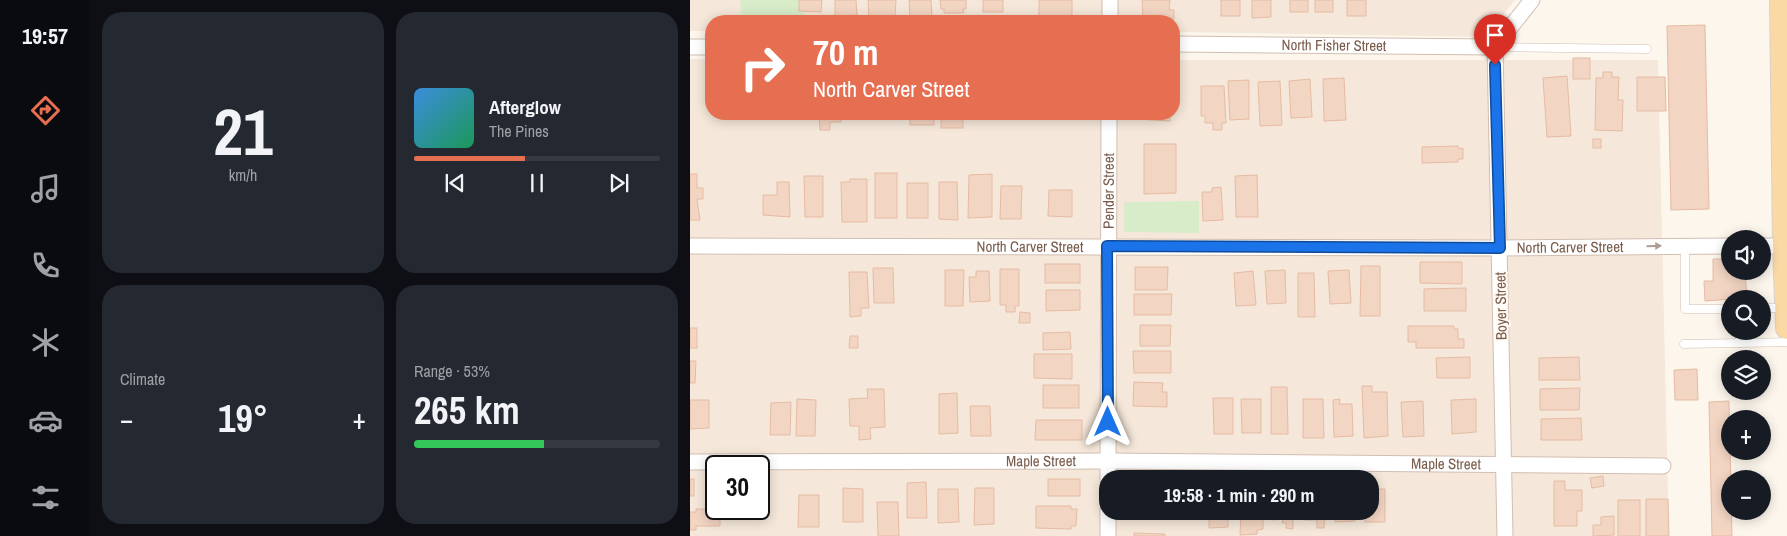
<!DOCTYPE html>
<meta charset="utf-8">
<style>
body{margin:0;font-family:"Archivo Narrow",sans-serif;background:#242831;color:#f1f3f6;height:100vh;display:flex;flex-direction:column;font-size:19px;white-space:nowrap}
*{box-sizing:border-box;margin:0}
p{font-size:16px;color:#9ea1a6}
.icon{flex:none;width:28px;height:28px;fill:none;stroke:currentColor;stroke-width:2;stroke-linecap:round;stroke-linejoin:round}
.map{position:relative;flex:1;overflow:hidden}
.details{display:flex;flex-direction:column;gap:12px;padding:12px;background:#0d0f14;width:600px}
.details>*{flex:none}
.banner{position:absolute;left:15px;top:15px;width:475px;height:105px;border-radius:20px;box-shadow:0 2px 12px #0003;background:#e76f51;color:#fff;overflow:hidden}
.fabs{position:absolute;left:1031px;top:230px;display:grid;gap:10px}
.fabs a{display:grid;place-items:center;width:50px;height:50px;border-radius:50%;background:#171b24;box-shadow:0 2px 12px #0003;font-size:25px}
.speed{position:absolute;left:15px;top:455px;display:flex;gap:10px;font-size:25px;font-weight:700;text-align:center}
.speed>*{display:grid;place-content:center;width:65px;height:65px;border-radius:50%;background:#171b24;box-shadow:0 2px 12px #0003;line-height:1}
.speed .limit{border:2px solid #111;border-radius:8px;background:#fff;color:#111}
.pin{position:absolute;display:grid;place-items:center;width:42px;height:42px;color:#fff;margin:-51px -21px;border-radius:50% 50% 50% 0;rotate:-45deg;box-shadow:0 0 5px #0007}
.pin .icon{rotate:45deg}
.me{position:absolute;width:55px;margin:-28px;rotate:0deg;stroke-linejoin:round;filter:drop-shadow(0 0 4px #0008)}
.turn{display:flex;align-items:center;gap:18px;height:105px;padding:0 25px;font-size:22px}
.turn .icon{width:65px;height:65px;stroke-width:2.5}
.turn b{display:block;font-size:35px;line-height:42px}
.big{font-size:38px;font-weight:800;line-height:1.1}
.details .tile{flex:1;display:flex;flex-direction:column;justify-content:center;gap:8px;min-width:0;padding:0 18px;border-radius:20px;background:#242831}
.details .dial{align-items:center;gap:0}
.dial b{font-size:65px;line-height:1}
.song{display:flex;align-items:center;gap:15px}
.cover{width:60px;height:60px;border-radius:8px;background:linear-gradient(135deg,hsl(210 70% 55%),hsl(150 70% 35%))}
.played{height:5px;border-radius:2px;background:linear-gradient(90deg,#e76f51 45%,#363941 45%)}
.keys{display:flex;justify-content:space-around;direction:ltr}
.heat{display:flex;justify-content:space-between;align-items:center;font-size:28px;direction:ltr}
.charge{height:8px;border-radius:4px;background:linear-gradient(90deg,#34c759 53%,#363941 0)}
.details .tiles{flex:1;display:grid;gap:12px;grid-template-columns:repeat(2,1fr)}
.trip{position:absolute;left:409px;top:470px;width:280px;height:50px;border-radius:20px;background:#171b24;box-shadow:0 2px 12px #0003;font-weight:800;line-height:50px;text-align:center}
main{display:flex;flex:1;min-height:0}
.tabs{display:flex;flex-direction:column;width:90px;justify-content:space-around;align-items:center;background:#090b0e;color:#9ea1a6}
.tabs .icon{width:35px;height:35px}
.tabs .on{color:#e76f51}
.tabs b{font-size:22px;color:#f1f3f6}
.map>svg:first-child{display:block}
</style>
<main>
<nav class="tabs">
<b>19:57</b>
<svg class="icon on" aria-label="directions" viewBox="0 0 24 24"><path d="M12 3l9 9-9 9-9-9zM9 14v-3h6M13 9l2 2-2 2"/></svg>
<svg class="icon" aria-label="music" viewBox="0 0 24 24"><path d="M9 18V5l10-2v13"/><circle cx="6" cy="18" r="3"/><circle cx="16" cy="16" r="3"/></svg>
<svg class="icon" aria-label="phone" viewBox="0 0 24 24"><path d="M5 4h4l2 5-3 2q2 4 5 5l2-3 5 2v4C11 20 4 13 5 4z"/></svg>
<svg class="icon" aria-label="climate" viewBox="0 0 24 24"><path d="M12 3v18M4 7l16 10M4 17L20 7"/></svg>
<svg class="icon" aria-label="car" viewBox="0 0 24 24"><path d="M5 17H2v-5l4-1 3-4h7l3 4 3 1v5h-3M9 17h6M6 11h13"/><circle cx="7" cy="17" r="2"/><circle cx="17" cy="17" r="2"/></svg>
<svg class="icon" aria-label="filters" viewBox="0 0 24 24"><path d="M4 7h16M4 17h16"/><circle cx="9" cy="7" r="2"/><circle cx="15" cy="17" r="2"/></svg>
</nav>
<section class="details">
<div class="tiles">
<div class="tile dial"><b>21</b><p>km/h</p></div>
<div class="tile">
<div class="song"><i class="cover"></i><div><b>Afterglow</b><p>The Pines</p></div></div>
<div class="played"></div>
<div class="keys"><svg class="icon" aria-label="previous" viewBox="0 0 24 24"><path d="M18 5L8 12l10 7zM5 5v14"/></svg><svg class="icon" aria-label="pause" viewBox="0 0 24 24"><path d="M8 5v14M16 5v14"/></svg><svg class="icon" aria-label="next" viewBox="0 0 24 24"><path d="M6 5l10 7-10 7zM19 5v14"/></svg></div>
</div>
<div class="tile"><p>Climate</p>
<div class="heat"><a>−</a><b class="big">19°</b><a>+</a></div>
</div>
<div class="tile"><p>Range · 53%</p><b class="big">265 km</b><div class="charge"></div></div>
</div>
</section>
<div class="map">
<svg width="1097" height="536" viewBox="0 0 1097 536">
<rect width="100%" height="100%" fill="#fdf6ec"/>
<g fill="#f5e8da" fill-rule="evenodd">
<polygon points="0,0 50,0 51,21 21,21 21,31 0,31"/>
<polygon points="114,0 825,0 795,37 484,32 484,21 115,21"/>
<path d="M 0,59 L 21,59 L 21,114 L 484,114 L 484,60 L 968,60 L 979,536 L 0,536 ZM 26,466 L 69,466 L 69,509 L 26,509 ZM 418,479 L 680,479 L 680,511 L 418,511 Z"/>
</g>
<g fill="#d8ecc9">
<polygon points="50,0 114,0 115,21 51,21"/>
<polygon points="509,201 509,233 434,232 434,202"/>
</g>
<g fill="#f3d5c3" stroke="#e6bba3">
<polygon points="109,0 132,0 131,12 109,11"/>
<polygon points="145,0 166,0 167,15 145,16"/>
<polygon points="178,0 206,0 205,17 179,17"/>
<polygon points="219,0 241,0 242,17 220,17"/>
<polygon points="250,0 276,0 276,9 273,9 274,13 254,13 254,9 251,9"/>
<rect x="293" y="0" width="20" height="12"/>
<rect x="349" y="0" width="33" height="16"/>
<polygon points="452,0 480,0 479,10 484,10 484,19 453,19"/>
<rect x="531" y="0" width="19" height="16"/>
<polygon points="562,0 581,0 581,17 562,18"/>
<rect x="600" y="0" width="18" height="12"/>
<rect x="625" y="0" width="18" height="12"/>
<rect x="657" y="0" width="19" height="16"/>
<polygon points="1015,25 1019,209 981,210 977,26"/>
<rect x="883" y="58" width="17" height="21"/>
<polygon points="913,72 922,72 922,77 929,77 928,100 933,100 932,131 905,130 906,78 913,78"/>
<polygon points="877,76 881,136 857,137 853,78"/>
<polygon points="947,77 975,77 976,111 947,111"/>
<polygon points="654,78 656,120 634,121 633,79"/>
<polygon points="620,79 622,117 601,118 599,81"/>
<polygon points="559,80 559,119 540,120 538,81"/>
<polygon points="590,81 592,125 570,126 568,82"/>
<polygon points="511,86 534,86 536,123 532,123 532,130 523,130 523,123 515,123 515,116 511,116"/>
<polygon points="69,114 89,114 89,117 69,118"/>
<polygon points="129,114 151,114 151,122 140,122 140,130 130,130"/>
<rect x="220" y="114" width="24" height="11"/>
<rect x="251" y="114" width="22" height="14"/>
<polygon points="446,114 480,114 480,121 446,119"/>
<rect x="903" y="139" width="8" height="9"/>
<polygon points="454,144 486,144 486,193 454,194"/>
<polygon points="768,146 769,149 773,148 773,159 768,159 768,162 732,163 732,147"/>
<rect x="185" y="173" width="22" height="45"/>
<polygon points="0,174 7,174 7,188 13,188 13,199 7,199 10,220 0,220"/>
<polygon points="302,174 302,217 278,218 279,175"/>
<polygon points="567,175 568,217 546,217 545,176"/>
<polygon points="114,176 133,176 133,217 115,217"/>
<polygon points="160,179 177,179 177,222 152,222 151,182 160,182"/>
<polygon points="87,182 99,182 100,217 73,215 73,195 87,195"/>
<polygon points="249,182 267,182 268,220 249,219"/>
<rect x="217" y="183" width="21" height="35"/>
<polygon points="311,186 332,186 331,219 310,219"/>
<polygon points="531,187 533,220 513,221 512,192 522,192 522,188"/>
<polygon points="359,190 382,190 382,217 358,216"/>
<polygon points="1023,259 1040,259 1040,271 1055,271 1057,298 1015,301 1014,281 1023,281"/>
<polygon points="730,262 772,262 772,284 730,283"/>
<rect x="355" y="264" width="35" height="19"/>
<polygon points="671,266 690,266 690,316 670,316"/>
<polygon points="445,267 478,267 477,290 445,290"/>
<polygon points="183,268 203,268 204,303 184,303"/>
<polygon points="310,269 329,269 329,306 325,306 325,312 316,312 316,305 310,305"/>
<polygon points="255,270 274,270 273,306 255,306"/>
<polygon points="595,270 596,303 577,304 575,271"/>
<polygon points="659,270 661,303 640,304 638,271"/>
<polygon points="286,271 299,271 300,301 280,302 279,277 286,277"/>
<polygon points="563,271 566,305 546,306 544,273"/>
<polygon points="159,272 177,272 179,308 171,308 171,316 160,317"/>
<polygon points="608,273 624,273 625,317 608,317"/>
<polygon points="776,288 776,311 734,311 734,289"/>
<polygon points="356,290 390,290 390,310 356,311"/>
<polygon points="444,294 482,294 481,315 444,315"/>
<polygon points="330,312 340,313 340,323 329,323"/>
<polygon points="450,325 481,325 480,346 450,346"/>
<polygon points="718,326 764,326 764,329 768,329 768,339 774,339 774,348 726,348 726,342 718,342"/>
<rect x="0" y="328" width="7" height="20"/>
<polygon points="380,332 381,349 353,350 353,333"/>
<polygon points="160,336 168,336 168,348 159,348"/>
<polygon points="443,351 481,351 481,373 444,373"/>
<polygon points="344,354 382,354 382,379 344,378"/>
<polygon points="780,357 780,378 747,378 746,358"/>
<polygon points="889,357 890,380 849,380 849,358"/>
<polygon points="0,361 6,361 5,383 0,383"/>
<polygon points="1007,369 1008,400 985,400 984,370"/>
<polygon points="444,382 473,383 472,392 477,392 477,407 443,406"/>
<rect x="353" y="385" width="36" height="23"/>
<polygon points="672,386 682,386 682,392 697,392 698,436 674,438"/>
<polygon points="581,387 597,387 598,434 581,434"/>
<polygon points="890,388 889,410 850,410 850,389"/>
<polygon points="177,389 194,389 195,427 180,428 181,439 169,440 169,426 160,426 159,399 178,398"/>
<polygon points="267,393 268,433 249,434 249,394"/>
<polygon points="523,398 543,398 543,434 524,434"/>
<polygon points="107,399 126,400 125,436 106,436"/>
<polygon points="551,399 571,399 571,433 552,433"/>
<polygon points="613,399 633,399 634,438 613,438"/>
<polygon points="650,399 649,404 662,404 663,436 644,437 643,400"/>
<polygon points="786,399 786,432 762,434 761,400"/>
<polygon points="0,400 19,400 19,428 0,429"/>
<polygon points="733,401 734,436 713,437 711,402"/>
<polygon points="1039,401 1042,536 1022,536 1019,402"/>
<polygon points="101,402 100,435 80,435 81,403"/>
<polygon points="280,406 300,406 301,436 281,436"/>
<polygon points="891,418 892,440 851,440 851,419"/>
<polygon points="346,420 392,420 392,440 345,440"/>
<polygon points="913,476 914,486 902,488 900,478"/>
<rect x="0" y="479" width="4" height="17"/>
<rect x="358" y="479" width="32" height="17"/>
<polygon points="864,481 875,481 875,490 892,490 892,511 887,511 887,526 864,526"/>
<polygon points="236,482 237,518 217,518 217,483"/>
<polygon points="153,488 173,489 173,522 153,522"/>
<polygon points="285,488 304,488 304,524 284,525"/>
<polygon points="248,489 268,489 269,522 248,523"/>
<polygon points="680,489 695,489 695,522 675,522 675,511 680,511"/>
<polygon points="109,495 129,495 129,527 108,527"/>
<polygon points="956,499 978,499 979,536 956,536"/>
<rect x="928" y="500" width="22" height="36"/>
<polygon points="187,502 208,502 209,536 188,536"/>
<polygon points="346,506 381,506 381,509 387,509 386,526 381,526 381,529 346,528"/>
<polygon points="6,509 30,509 30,526 6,526 6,530 0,530 0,512 6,512"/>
<rect x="439" y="511" width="17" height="4"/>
<polygon points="519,511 538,511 538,527 519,528"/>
<polygon points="551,511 573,511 573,529 567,530 567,534 550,535"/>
<polygon points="583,511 603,511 603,529 596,528 596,523 592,523 593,519 583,520"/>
<polygon points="615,511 635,511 634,528 627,528 627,520 615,520"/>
<polygon points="645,511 665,511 665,521 645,522"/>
<polygon points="924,516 924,535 903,536 903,525 911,525 911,517"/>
<polygon points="444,533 475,534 475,536 444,536"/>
</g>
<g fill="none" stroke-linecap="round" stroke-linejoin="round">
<defs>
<g id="service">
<polyline points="805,47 957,49"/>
<polyline points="995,246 995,309 1040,309"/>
<polyline points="1072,308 1095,308"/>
<polyline points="1050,331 1050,343"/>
<polyline points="994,344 1097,342"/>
</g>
<g id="minor">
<polyline points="420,21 420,0"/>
<path id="s1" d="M 484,44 L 805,47"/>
<polyline points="0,47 21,47"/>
<path id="s2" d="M 0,246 L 810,248 L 1040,246"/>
<polyline points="1072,246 1094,246"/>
<path id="s3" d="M 0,462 L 418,461 L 973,466"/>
<path id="s4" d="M 418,479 L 419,114"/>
<polyline points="418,536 418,511"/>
<polyline points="815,536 805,47 842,0"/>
</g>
<polyline id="primary" points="1091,0 1094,246 1097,328"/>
</defs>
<use href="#service" stroke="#d1beb0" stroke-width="9"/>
<use href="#minor" stroke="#d1beb0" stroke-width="17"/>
<use href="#primary" stroke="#dad1cd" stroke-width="24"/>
<use href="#service" stroke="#fff" stroke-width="8"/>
<use href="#minor" stroke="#fff" stroke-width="15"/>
<use href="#primary" stroke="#fbd9a5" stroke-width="22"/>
</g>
<defs><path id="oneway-solid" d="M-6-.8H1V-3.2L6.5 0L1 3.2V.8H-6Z" transform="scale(1.25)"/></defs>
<use fill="#af9d94" href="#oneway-solid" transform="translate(964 246) rotate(-1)"/>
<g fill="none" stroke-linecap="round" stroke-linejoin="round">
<defs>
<polyline id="route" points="418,422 417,246 810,248 805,65"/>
</defs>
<use href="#route" stroke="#114b97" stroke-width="12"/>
<use href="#route" stroke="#1a73e8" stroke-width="9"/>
</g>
<g text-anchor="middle" stroke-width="4.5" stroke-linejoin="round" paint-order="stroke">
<g font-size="15" fill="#7a5c4d" stroke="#fffaf3">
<text dy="5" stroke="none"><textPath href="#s1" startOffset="160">North Fisher Street</textPath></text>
<text dy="5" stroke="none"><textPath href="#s4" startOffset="288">Pender Street</textPath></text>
<text dy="5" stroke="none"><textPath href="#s2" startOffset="340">North Carver Street</textPath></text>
<text dy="5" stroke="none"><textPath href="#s2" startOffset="880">North Carver Street</textPath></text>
<text transform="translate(811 306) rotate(-91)" y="5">Boyer Street</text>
<text dy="5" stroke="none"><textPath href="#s3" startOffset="351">Maple Street</textPath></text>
<text dy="5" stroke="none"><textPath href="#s3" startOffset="756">Maple Street</textPath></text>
</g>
</g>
</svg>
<div class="fabs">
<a><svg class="icon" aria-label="sound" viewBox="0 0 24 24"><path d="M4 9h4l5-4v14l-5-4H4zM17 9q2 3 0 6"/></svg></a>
<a><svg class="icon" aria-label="search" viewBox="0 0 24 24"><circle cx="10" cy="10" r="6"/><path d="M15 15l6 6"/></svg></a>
<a><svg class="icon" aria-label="layers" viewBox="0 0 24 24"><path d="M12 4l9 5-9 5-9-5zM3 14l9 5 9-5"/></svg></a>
<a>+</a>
<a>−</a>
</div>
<div class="speed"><div class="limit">30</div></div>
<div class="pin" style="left:805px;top:65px;background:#d93025"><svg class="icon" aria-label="arrive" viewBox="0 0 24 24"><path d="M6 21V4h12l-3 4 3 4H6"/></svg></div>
<svg class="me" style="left:418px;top:422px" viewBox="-20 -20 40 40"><path d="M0-17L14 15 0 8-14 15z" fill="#1a73e8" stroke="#fff" stroke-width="4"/></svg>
<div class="trip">19:58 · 1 min · 290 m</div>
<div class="banner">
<div class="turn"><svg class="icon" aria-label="right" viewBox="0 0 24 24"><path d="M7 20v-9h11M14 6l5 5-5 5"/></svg><div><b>70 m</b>North Carver Street</div></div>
</div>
</div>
</main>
